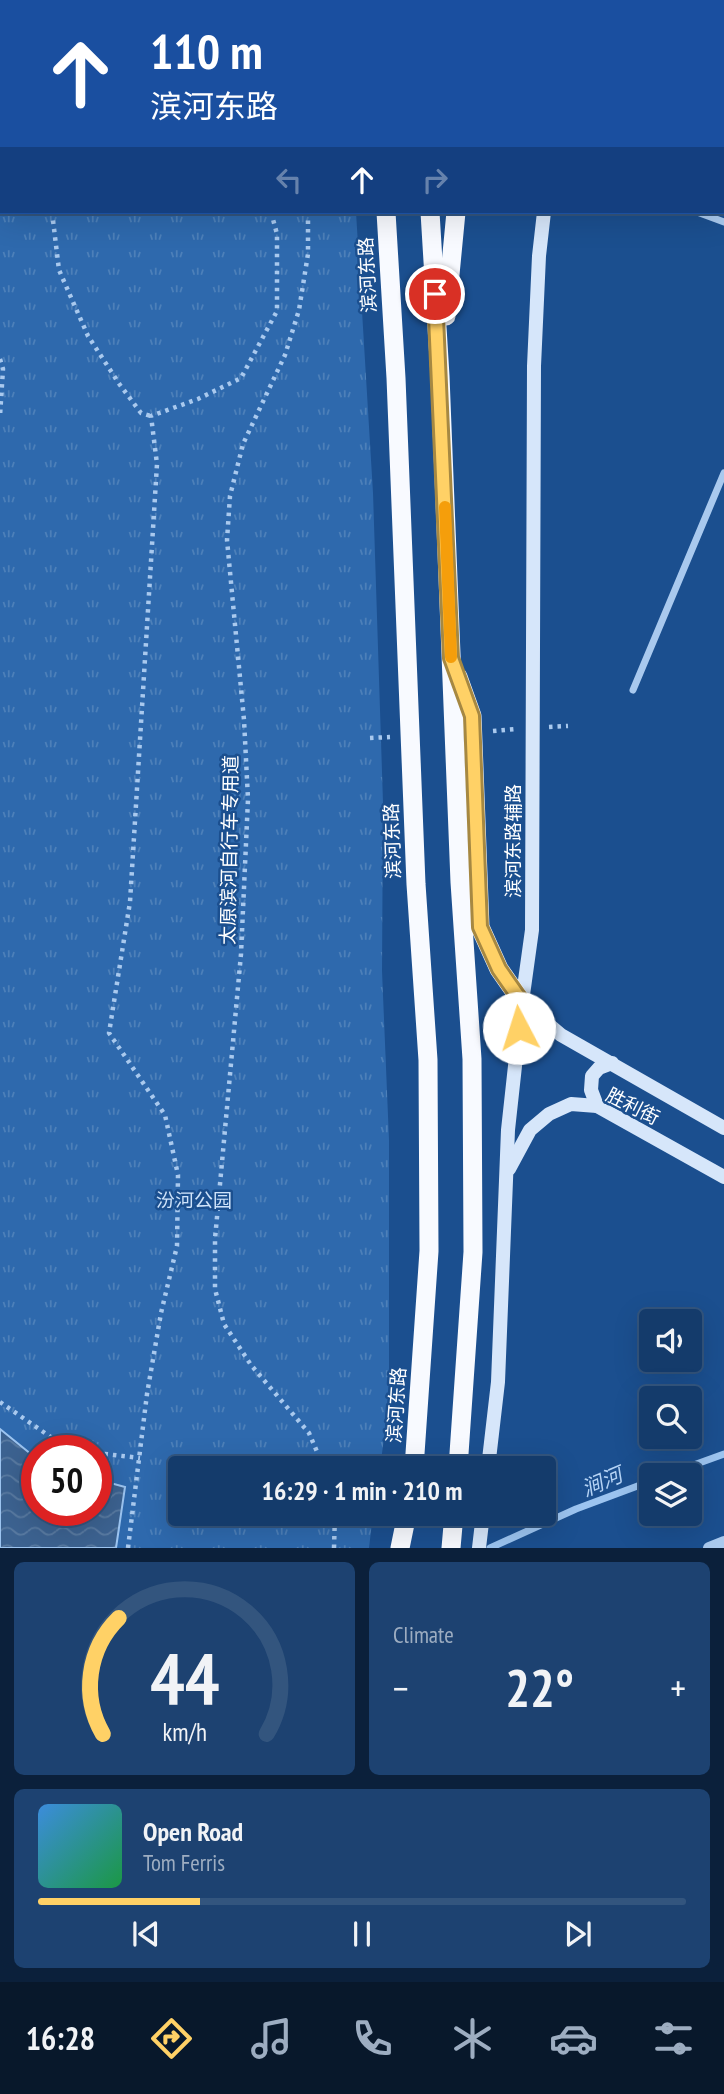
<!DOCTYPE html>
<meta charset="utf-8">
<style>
body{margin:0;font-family:"PT Sans Narrow","Noto Sans SC",sans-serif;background:#1d4271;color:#f1f3f6;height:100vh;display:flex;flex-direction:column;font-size:26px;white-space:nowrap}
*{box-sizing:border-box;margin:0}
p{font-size:23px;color:#9dadc1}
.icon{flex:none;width:38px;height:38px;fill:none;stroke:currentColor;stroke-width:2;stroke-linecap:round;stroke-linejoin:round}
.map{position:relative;height:1548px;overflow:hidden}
.sheet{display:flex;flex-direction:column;gap:14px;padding:14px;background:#0b203b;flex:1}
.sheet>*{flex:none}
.hud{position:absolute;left:0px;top:0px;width:724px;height:214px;box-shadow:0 7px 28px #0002,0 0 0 2px #33557e;background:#1a4fa0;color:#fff;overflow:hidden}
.controls{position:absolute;left:639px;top:1309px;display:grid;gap:14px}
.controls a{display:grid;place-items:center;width:63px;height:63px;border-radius:7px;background:#143b6b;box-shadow:0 7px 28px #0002,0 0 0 2px #33557e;font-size:35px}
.speed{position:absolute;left:21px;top:1435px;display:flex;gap:14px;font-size:35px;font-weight:700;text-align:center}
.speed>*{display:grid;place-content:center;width:91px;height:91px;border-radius:50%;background:#143b6b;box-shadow:0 7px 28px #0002,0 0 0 2px #33557e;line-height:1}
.speed .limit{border:10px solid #d22;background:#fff;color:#111}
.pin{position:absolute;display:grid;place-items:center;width:60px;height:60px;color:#fff;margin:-30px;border:4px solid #fff;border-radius:50%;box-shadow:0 2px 7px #0007}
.me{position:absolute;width:77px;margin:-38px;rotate:355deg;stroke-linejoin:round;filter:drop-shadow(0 0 5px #0008)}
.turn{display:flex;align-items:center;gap:24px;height:147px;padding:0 35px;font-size:32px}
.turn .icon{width:91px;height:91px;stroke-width:2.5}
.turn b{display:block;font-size:49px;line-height:60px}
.lanes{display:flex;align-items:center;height:66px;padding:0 35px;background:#0003;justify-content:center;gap:35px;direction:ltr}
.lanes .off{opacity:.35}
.big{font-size:52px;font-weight:700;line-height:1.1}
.sheet .tile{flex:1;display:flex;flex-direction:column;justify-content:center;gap:10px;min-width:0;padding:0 24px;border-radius:10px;background:#1d4271}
.sheet .dial{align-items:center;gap:0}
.dial svg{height:182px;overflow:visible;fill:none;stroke:#33557e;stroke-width:7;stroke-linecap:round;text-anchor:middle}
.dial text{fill:#f1f3f6;stroke:none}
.song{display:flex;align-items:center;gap:21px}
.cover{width:84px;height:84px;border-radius:10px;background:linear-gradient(135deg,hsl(210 70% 55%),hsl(140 70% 35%))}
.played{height:7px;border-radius:4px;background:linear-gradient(90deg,#ffd166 25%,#33557e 25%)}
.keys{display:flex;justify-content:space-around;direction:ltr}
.heat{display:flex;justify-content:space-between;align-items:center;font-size:38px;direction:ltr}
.sheet .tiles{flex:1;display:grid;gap:14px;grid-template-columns:1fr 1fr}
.tile:last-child{grid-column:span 2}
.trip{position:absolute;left:168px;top:1456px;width:388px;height:70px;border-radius:7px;background:#143b6b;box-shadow:0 7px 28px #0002,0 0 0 2px #33557e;font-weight:700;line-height:70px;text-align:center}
.tab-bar{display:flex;height:112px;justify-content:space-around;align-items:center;background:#08182b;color:#9dadc1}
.tab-bar .icon{width:49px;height:49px}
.tab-bar .selected{color:#ffd166}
.tab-bar b{font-size:32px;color:#f1f3f6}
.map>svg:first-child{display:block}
</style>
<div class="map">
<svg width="724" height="1548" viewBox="0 0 724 1548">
<defs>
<pattern id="grass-tufts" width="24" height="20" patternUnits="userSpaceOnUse" patternTransform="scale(1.75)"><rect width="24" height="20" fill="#2e69ad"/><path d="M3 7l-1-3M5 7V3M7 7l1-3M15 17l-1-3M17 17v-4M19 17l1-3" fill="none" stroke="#4d80b9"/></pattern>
<pattern id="water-waves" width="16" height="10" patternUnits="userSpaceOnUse" patternTransform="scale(1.75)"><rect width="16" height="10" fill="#3c6290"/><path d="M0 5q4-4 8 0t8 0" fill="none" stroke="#597aa1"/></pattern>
</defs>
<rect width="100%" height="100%" fill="#1b4f8f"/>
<path fill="url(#grass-tufts)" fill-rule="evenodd" d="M 0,0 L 322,0 L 322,2 L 2,2 L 2,212 L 356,212 L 373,493 L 383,803 L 382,971 L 389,1140 L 389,1401 L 380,1468 L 180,1468 L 180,1514 L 373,1514 L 369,1548 L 0,1548 ZM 37,1451 L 96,1451 L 96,1510 L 37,1510 Z"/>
<polygon fill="url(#water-waves)" stroke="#9cc4f0" stroke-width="2" points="0,1429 37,1459 37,1510 96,1510 96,1479 125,1487 116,1548 0,1548"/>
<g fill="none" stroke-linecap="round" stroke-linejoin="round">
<g stroke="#9cc4f0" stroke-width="7">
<polyline points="666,1475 724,1454"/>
<polyline points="490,1548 576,1509 651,1481"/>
</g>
<g stroke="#a9c9ee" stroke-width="4.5" stroke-dasharray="3.5 5" stroke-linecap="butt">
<polyline points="298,0 298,2"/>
<polyline points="227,2 227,0"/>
<polyline points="0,118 2,120"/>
<polyline points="52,212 59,270 88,336 120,385 141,413 151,416"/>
<polyline points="308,212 308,254 299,310 285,355 243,444 230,496 227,540 244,720 248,799 241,954 215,1239 215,1289 224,1324 251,1365 309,1433 324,1468"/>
<polyline points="0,359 3,369 0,416"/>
<polyline points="549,727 568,726"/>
<polyline points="493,731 515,729"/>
<polyline points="370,738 390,737"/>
<polyline points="0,1402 68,1449 81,1451"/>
<polyline points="96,1453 140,1458"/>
<polyline points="128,1548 147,1394 161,1313 177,1246 178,1175 165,1115 109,1033 130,902 157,464 151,416 198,399 241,378 277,311 277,234 271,212"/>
<polyline points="334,1548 335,1514"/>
</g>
<g stroke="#a9c9ee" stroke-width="7">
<polyline points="697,212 724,222"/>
<polyline points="633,690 724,473"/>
</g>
<polyline stroke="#a9c9ee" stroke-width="12" points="709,1548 724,1542"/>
<g stroke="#d6e6fa" stroke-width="14">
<polyline points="564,2 564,0"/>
<polyline points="522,1002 561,1035 724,1128"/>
<polyline points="597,1106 591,1090 592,1076 599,1068 612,1063"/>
<polyline points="509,1169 530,1130 549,1114 571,1104 597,1106 724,1177"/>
<polyline points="488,1468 498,1382 508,1130 522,1002 532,930 534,366 539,256 544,212"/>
<polyline points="479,1548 483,1514"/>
</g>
<g stroke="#f8faff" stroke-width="19">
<polyline points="367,0 367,2"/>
<polyline points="417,0 417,2"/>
<polyline points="477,2 477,0"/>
<polyline points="507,2 507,0"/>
<polyline points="386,212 396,378 416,884 428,1060 429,1251 414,1468"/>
<polyline points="430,212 440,376 460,882 472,1059 473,1252 458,1468"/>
<polyline points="446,316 456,212"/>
<polyline points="458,677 472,716 480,927 499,969 522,1002"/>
<polyline points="400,1548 407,1514"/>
<polyline points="451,1548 454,1514"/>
</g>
</g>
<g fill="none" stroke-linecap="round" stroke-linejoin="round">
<defs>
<polyline id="route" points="435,294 451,658 472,716 480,927 499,969 522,1002 519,1028"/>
</defs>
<use href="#route" stroke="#a68842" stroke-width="18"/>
<use href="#route" stroke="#ffd166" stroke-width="12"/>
<polyline stroke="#f59e0b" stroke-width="12" points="445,507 451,657"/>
</g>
<g text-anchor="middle" stroke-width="5" stroke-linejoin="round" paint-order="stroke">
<g font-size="19" fill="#fff" stroke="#1b4f8f">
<text transform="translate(367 275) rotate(-93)" y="7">滨河东路</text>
<text transform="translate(392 841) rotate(-92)" y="7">滨河东路</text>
<text transform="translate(513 841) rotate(-90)" y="7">滨河东路辅路</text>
<text transform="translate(229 850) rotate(-89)" y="7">太原滨河自行车专用道</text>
<text transform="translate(633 1106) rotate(27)" y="7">胜利街</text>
<text transform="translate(396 1405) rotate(-86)" y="7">滨河东路</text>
</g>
<g font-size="19" fill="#cfe3fa" stroke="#1b4f8f">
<text x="194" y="1207">汾河公园</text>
</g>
<g font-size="21" font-style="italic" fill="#b5d3f5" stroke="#1b4f8f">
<text transform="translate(602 1482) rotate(-23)" y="7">涧河</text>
</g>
</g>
</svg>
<div class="controls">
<a><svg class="icon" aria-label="sound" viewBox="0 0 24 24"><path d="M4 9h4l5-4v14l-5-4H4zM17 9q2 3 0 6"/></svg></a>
<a><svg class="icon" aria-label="search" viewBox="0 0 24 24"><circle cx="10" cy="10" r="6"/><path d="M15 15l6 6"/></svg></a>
<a><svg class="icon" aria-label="layers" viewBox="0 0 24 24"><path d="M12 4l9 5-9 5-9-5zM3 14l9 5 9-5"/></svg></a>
</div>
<div class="speed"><div class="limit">50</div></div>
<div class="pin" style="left:435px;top:294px;background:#d93025"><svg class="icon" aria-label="arrive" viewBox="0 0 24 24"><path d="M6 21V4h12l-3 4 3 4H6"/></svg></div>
<svg class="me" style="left:519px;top:1028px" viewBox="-20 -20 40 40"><circle r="19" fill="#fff"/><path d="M0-13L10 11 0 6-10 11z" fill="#ffd166"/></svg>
<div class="trip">16:29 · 1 min · 210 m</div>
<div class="hud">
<div class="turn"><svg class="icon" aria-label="ahead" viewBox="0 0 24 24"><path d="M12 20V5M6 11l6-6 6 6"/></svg><div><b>110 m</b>滨河东路</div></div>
<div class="lanes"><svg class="icon off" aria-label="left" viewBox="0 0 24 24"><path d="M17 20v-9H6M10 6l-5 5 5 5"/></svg><svg class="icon" aria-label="ahead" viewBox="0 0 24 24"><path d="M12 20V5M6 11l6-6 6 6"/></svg><svg class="icon off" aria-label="right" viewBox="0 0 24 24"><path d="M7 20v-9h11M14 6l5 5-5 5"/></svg></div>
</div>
</div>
<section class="sheet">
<div class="tiles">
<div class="tile dial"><svg viewBox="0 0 100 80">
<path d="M14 69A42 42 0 1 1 86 69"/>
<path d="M14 69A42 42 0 0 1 21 18" stroke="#ffd166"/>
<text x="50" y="56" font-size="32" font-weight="700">44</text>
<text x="50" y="72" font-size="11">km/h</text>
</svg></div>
<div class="tile"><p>Climate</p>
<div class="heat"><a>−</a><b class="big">22°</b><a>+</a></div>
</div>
<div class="tile">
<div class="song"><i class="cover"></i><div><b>Open Road</b><p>Tom Ferris</p></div></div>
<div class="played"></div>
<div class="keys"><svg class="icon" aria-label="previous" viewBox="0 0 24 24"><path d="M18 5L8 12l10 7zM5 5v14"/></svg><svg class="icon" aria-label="pause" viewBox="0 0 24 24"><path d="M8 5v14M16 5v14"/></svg><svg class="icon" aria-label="next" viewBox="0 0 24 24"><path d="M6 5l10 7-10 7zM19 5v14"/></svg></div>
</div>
</div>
</section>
<nav class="tab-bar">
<b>16:28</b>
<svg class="icon selected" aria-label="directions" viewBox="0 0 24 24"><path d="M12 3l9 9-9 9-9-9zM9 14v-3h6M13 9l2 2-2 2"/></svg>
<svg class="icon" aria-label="music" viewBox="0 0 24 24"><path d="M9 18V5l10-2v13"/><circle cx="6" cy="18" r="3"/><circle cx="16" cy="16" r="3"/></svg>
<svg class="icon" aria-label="phone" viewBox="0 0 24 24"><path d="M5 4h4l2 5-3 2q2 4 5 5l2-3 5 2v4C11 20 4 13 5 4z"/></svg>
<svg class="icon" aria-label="climate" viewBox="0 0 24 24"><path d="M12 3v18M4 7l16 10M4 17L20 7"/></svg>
<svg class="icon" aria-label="car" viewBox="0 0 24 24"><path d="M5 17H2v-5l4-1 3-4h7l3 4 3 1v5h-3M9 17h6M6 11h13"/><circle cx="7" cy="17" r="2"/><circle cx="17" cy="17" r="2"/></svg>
<svg class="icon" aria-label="filters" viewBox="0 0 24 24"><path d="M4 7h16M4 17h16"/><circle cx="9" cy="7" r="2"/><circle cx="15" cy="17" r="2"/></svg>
</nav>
